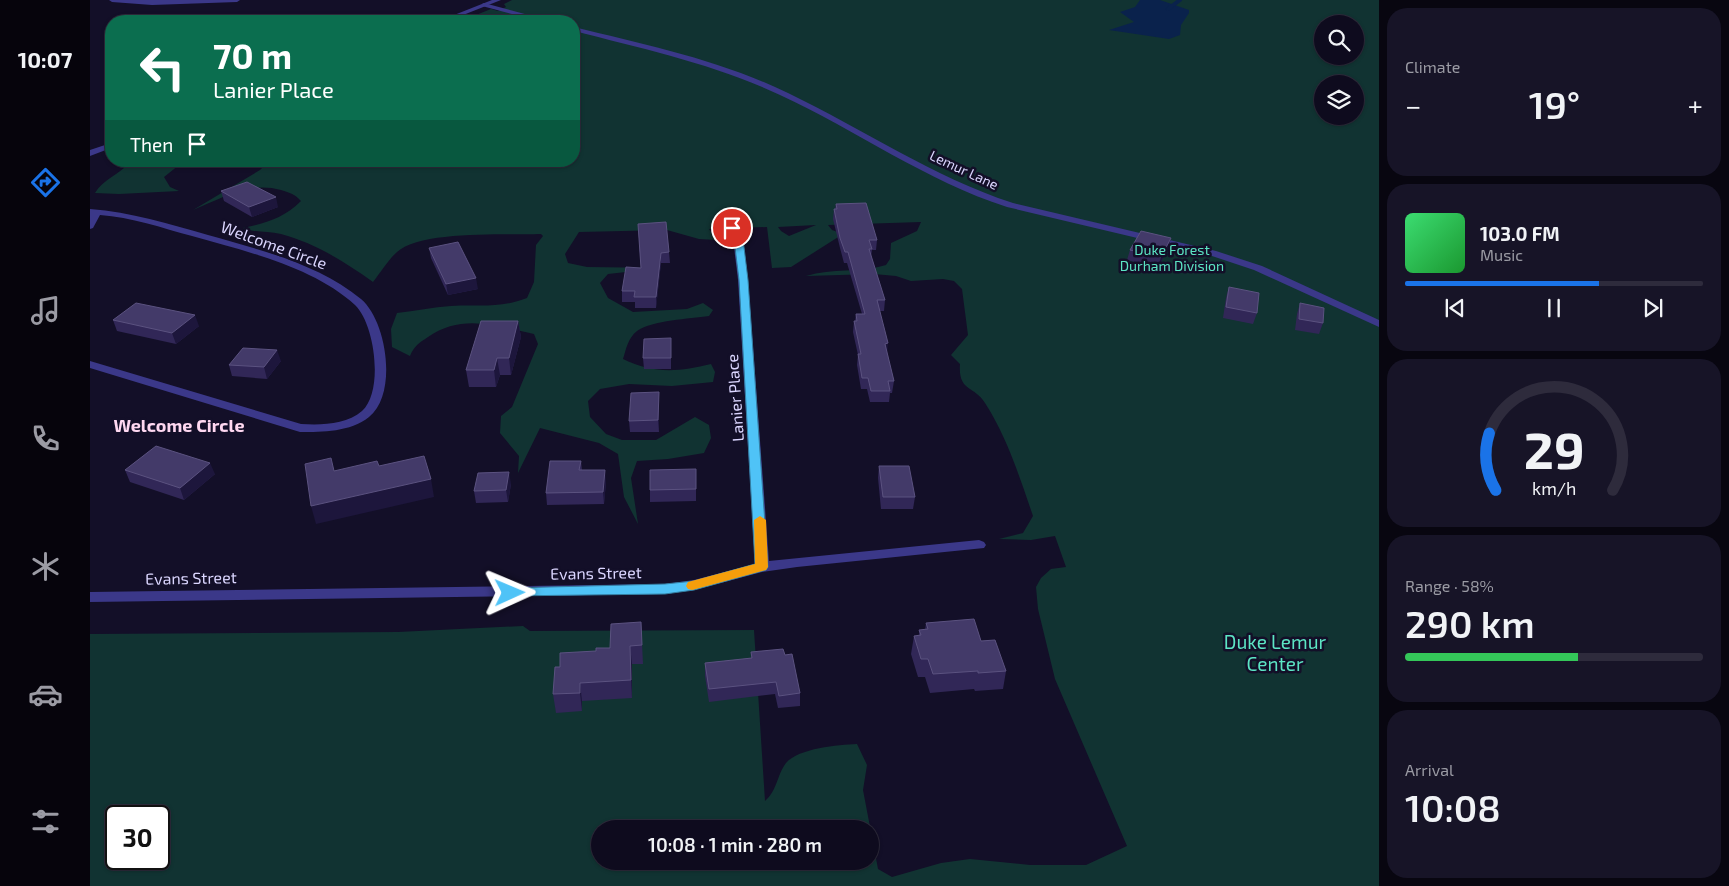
<!DOCTYPE html>
<meta charset="utf-8">
<style>
body{margin:0;font-family:"Exo 2",sans-serif;background:#171427;color:#f1f3f6;height:100vh;display:flex;flex-direction:column;font-size:19px;white-space:nowrap}
*{box-sizing:border-box;margin:0}
p{font-size:16px;color:#9b9ba4}
.icon{flex:none;width:28px;height:28px;fill:none;stroke:currentColor;stroke-width:2;stroke-linecap:round;stroke-linejoin:round}
.map{position:relative;flex:1;overflow:hidden}
.side{display:flex;flex-direction:column;gap:8px;padding:8px;background:#080610;width:350px}
.side>*{flex:none}
.banner{position:absolute;left:15px;top:15px;width:475px;height:152px;border-radius:20px;box-shadow:0 1px 4px #0004,0 0 0 1px #2e2b3c;background:#0b6e4f;color:#fff;overflow:hidden}
.tools{position:absolute;left:1224px;top:15px;display:grid;gap:10px}
.tools a{display:grid;place-items:center;width:50px;height:50px;border-radius:50%;background:#0e0b1e;box-shadow:0 1px 4px #0004,0 0 0 1px #2e2b3c;font-size:25px}
.speed{position:absolute;left:15px;top:805px;display:flex;gap:10px;font-size:25px;font-weight:700;text-align:center}
.speed>*{display:grid;place-content:center;width:65px;height:65px;border-radius:50%;background:#0e0b1e;box-shadow:0 1px 4px #0004,0 0 0 1px #2e2b3c;line-height:1}
.speed .limit{border:2px solid #111;border-radius:8px;background:#fff;color:#111}
.pin{position:absolute;display:grid;place-items:center;width:42px;height:42px;color:#fff;margin:-21px;border:2px solid #fff;border-radius:50%;box-shadow:0 1px 5px #0007}
.me{position:absolute;width:55px;margin:-28px;rotate:89deg;stroke-linejoin:round;filter:drop-shadow(0 0 4px #0008)}
.turn{display:flex;align-items:center;gap:18px;height:105px;padding:0 25px;font-size:22px}
.turn .icon{width:65px;height:65px;stroke-width:2.5}
.turn b{display:block;font-size:35px;line-height:42px}
.then{display:flex;align-items:center;height:48px;padding:0 25px;background:#0003;gap:10px;font-size:19px}
.big{font-size:38px;font-weight:600;line-height:1.1}
.side .tile{flex:1;display:flex;flex-direction:column;justify-content:center;gap:8px;min-width:0;padding:0 18px;border-radius:20px;background:#171427}
.side .dial{align-items:center;gap:0}
.dial svg{height:130px;overflow:visible;fill:none;stroke:#2e2b3c;stroke-width:7;stroke-linecap:round;text-anchor:middle}
.dial text{fill:#f1f3f6;stroke:none}
.song{display:flex;align-items:center;gap:15px}
.cover{width:60px;height:60px;border-radius:8px;background:linear-gradient(135deg,hsl(140 70% 55%),hsl(130 70% 35%))}
.played{height:5px;border-radius:2px;background:linear-gradient(90deg,#1a73e8 65%,#2e2b3c 65%)}
.keys{display:flex;justify-content:space-around;direction:ltr}
.heat{display:flex;justify-content:space-between;align-items:center;font-size:28px;direction:ltr}
.charge{height:8px;border-radius:4px;background:linear-gradient(90deg,#34c759 58%,#2e2b3c 0)}
.trip{position:absolute;left:501px;top:820px;width:288px;height:50px;border-radius:25px;background:#0e0b1e;box-shadow:0 1px 4px #0004,0 0 0 1px #2e2b3c;font-weight:600;line-height:50px;text-align:center}
main{display:flex;flex:1;min-height:0}
.tab-bar{display:flex;flex-direction:column;width:90px;justify-content:space-around;align-items:center;background:#06040c;color:#9b9ba4}
.tab-bar .icon{width:35px;height:35px}
.tab-bar .selected{color:#1a73e8}
.tab-bar b{font-size:22px;color:#f1f3f6}
.map>svg:first-child{display:block}
</style>
<main>
<nav class="tab-bar">
<b>10:07</b>
<svg class="icon selected" aria-label="directions" viewBox="0 0 24 24"><path d="M12 3l9 9-9 9-9-9zM9 14v-3h6M13 9l2 2-2 2"/></svg>
<svg class="icon" aria-label="music" viewBox="0 0 24 24"><path d="M9 18V5l10-2v13"/><circle cx="6" cy="18" r="3"/><circle cx="16" cy="16" r="3"/></svg>
<svg class="icon" aria-label="phone" viewBox="0 0 24 24"><path d="M5 4h4l2 5-3 2q2 4 5 5l2-3 5 2v4C11 20 4 13 5 4z"/></svg>
<svg class="icon" aria-label="climate" viewBox="0 0 24 24"><path d="M12 3v18M4 7l16 10M4 17L20 7"/></svg>
<svg class="icon" aria-label="car" viewBox="0 0 24 24"><path d="M5 17H2v-5l4-1 3-4h7l3 4 3 1v5h-3M9 17h6M6 11h13"/><circle cx="7" cy="17" r="2"/><circle cx="17" cy="17" r="2"/></svg>
<svg class="icon" aria-label="filters" viewBox="0 0 24 24"><path d="M4 7h16M4 17h16"/><circle cx="9" cy="7" r="2"/><circle cx="15" cy="17" r="2"/></svg>
</nav>
<div class="map">
<svg width="1289" height="886" viewBox="0 0 1289 886">
<rect width="100%" height="100%" fill="#130f28"/>
<g fill="#113332" fill-rule="evenodd">
<path d="M 422,0 L 1289,0 L 1289,886 L 0,886 L 0,634 L 308,632 L 433,626 L 440,631 L 664,630 L 675,801 C 687,791 687,775 696,763 C 709,748 748,745 767,744 L 777,765 L 773,790 L 788,869 L 802,877 L 851,863 L 880,859 L 940,865 L 996,865 L 1037,846 L 965,679 L 948,609 L 946,587 L 951,578 L 961,569 L 976,567 L 965,536 L 941,540 L 909,539 L 933,533 L 943,516 C 930,478 917,437 895,403 C 884,385 868,392 870,364 L 861,355 L 878,335 L 872,289 L 864,281 L 853,279 L 821,281 L 806,276 L 784,274 L 716,276 C 742,268 770,273 796,265 L 800,259 L 801,243 L 827,231 L 831,222 L 738,225 L 742,230 L 753,234 L 701,267 L 682,268 L 677,227 L 619,229 L 627,240 L 609,239 L 577,230 L 489,232 L 475,254 L 478,263 L 497,267 L 572,268 L 518,274 L 510,283 L 518,298 L 543,312 L 597,309 L 613,303 L 623,310 L 619,316 C 599,319 563,320 547,331 C 538,338 536,349 533,359 C 563,374 589,372 621,364 L 625,372 L 623,382 L 582,386 L 539,384 L 510,389 L 498,401 L 500,417 L 516,434 L 532,440 L 566,440 L 605,417 L 619,425 L 621,438 L 614,453 L 578,459 L 547,461 L 541,478 L 548,524 L 534,497 L 528,454 L 509,443 L 450,428 L 428,473 L 429,456 L 410,433 L 411,416 L 422,407 L 448,344 L 444,334 C 407,326 372,313 338,337 C 329,343 324,346 320,356 L 302,347 L 301,329 L 307,313 C 325,311 343,307 361,306 C 390,304 408,309 437,298 L 444,282 L 446,245 L 453,236 L 451,234 C 418,235 330,230 307,252 C 298,260 291,272 283,282 C 255,262 225,243 191,234 C 178,231 166,233 153,228 C 176,223 194,218 211,201 C 205,194 200,193 191,190 C 159,181 133,198 103,210 L 170,170 L 179,161 L 484,161 L 484,21 L 371,21 L 401,9 L 408,11 L 416,7 L 414,4 ZM 1232,24 L 1265,24 L 1265,56 L 1232,56 ZM 1232,84 L 1265,84 L 1265,116 L 1232,116 ZM 726,225 L 699,236 L 691,231 L 688,227 ZM 26,816 L 69,816 L 69,859 L 26,859 ZM 510,829 L 780,829 L 780,861 L 510,861 Z"/>
<path d="M 35,161 L 130,161 L 89,165 L 74,177 L 80,187 L 89,191 L 29,194 L 5,193 C 12,180 30,174 39,163 Z"/>
</g>
<polygon fill="#0a224c" points="1050,0 1070,0 1099,10 1099,13 1091,25 1090,35 1079,39 1019,30 1044,22 1030,12 1045,7"/>
<g fill="none" stroke-linecap="round" stroke-linejoin="round">
<polyline stroke="#0a224c" stroke-width="4" points="1078,9 1090,0"/>
<g fill="#3b3889" fill-rule="evenodd">
<polygon points="394,3 457,20 458,21 448,21 392,6 392,4"/>
<path d="M 484,27 C 557,45 630,60 698,93 C 773,129 843,177 923,203 L 1126,251 L 1172,266 L 1289,320 L 1289,327 L 1164,270 L 1119,255 L 917,207 C 836,181 766,130 690,95 C 624,64 554,49 484,31 Z"/>
<path d="M 0,209 C 41,212 79,224 118,235 C 171,250 228,264 271,299 C 297,321 308,394 279,417 C 260,432 233,432 210,432 L 0,368 L 0,361 L 211,424 C 231,425 256,425 272,411 C 294,391 285,324 265,305 C 224,267 155,251 102,236 C 72,228 41,217 10,215 L 3,228 L 0,229 Z"/>
<polygon points="642,225 645,226 653,239 658,280 679,561 889,540 894,542 896,545 894,548 707,567 672,572 604,590 575,594 0,602 0,592 575,584 604,580 665,564 648,280 643,239 637,228"/>
</g>
<g fill="#3b3889" fill-rule="evenodd">
<polygon points="19,0 150,0 147,2 62,5 22,2"/>
<polygon points="402,0 411,0 358,21 349,21"/>
<polygon points="21,143 21,148 0,156 0,150"/>
</g>
</g>
<g fill="#312757">
<polygon points="131,191 188,207 162,217 134,201"/>
<polygon points="746,204 787,240 786,250 782,250 781,257 795,300 794,311 790,311 797,354 804,381 802,393 800,393 799,402 780,402 777,389 771,389 767,365 768,355 763,332 764,321 765,321 766,314 772,314 757,263 754,263 750,248 743,219 744,209 745,209"/>
<polygon points="548,224 579,252 580,263 571,263 566,308 545,308 545,302 532,302 532,291 551,268"/>
<polygon points="1081,238 1078,248 1068,268 1037,260 1040,250"/>
<polygon points="339,248 388,289 358,295 341,258"/>
<polygon points="1139,287 1167,313 1163,324 1133,318 1136,298"/>
<polygon points="1210,303 1233,323 1229,334 1205,330 1207,314"/>
<polygon points="23,320 109,326 86,344 27,331"/>
<polygon points="428,321 431,337 421,375 410,375 406,387 379,387 376,370"/>
<polygon points="581,338 581,369 554,369 553,358"/>
<polygon points="191,361 177,379 142,376 139,365"/>
<polygon points="569,392 569,432 540,432 539,421"/>
<polygon points="491,461 492,470 516,482 514,504 457,505 456,493"/>
<polygon points="789,466 825,497 823,509 791,509 788,478"/>
<polygon points="606,469 606,501 560,502 560,490"/>
<polygon points="35,470 125,474 94,500 40,482"/>
<polygon points="421,484 418,502 386,503 384,491"/>
<polygon points="551,622 553,664 542,664 542,698 492,701 492,711 466,713 463,694 470,667 506,651 520,648"/>
<polygon points="836,623 891,641 916,671 913,689 885,691 884,689 840,693 835,677 828,677 821,654 824,636 829,636 829,630 835,630"/>
<polygon points="661,652 695,655 710,693 710,706 688,708 685,694 619,702 615,676 615,663 661,658"/>
</g>
<g fill="#1d163c">
<polygon points="186,197 188,207 162,217 159,207"/>
<polygon points="1081,238 1078,248 1068,268 1071,257"/>
<polygon points="571,253 571,263 566,308 566,297"/>
<polygon points="386,278 388,289 358,295 356,284"/>
<polygon points="105,315 109,326 86,344 82,333"/>
<polygon points="428,321 431,337 421,375 419,358"/>
<polygon points="798,343 797,354 795,344"/>
<polygon points="187,350 191,361 177,379 174,367"/>
<polygon points="407,358 410,375 406,387 404,370"/>
<polygon points="569,392 569,432 568,420"/>
<polygon points="120,463 125,474 94,500 90,488"/>
<polygon points="515,470 516,482 514,504 513,492"/>
<polygon points="419,472 421,484 418,502 416,490"/>
<polygon points="341,479 344,497 226,524 221,506"/>
<polygon points="540,646 542,664 542,698 541,680"/>
<polygon points="490,683 492,701 492,711 490,693"/>
</g>
<g fill="#433a69" stroke="#5b5280">
<polygon points="157,182 186,197 159,207 131,191"/>
<polygon points="776,203 787,240 779,240 782,249 779,249 795,300 787,300 798,343 795,344 804,381 798,381 800,391 781,391 778,378 772,378 768,354 771,354 764,321 767,321 766,314 775,314 758,252 755,252 750,238 744,209 747,209 746,204"/>
<polygon points="576,222 579,252 571,253 566,297 544,297 545,291 532,291 536,267 551,268 548,224"/>
<polygon points="1051,231 1081,238 1071,257 1040,250"/>
<polygon points="368,242 386,278 356,284 339,248"/>
<polygon points="1139,287 1169,293 1167,313 1136,307"/>
<polygon points="46,303 105,315 82,333 23,320"/>
<polygon points="1210,303 1234,308 1233,323 1209,319"/>
<polygon points="391,321 428,321 419,358 407,358 404,370 376,370"/>
<polygon points="581,338 581,358 553,358 554,339"/>
<polygon points="153,348 187,350 174,367 139,365"/>
<polygon points="569,392 568,420 539,421 541,393"/>
<polygon points="66,446 120,463 90,488 35,470"/>
<polygon points="334,456 341,479 221,506 215,464 241,458 244,471 287,461 289,466"/>
<polygon points="460,461 491,461 489,470 515,470 513,492 456,493"/>
<polygon points="789,466 819,466 825,497 793,497"/>
<polygon points="606,469 606,489 560,490 560,470"/>
<polygon points="419,472 416,490 384,491 388,473"/>
<polygon points="884,619 891,641 905,640 916,671 888,673 888,671 843,674 838,659 831,659 824,636 831,635 829,630 838,629 836,623"/>
<polygon points="551,622 552,645 540,646 541,680 490,683 490,693 463,694 465,667 470,667 470,653 506,651 506,648 520,648 521,624"/>
<polygon points="693,649 695,655 702,654 710,693 689,696 686,682 619,689 615,663 662,658 661,652"/>
</g>
<polygon fill="#4fc3f7" stroke="#337fa1" points="639,226 645,226 653,239 658,280 678,567 676,570 604,590 575,594 416,596 414,593 420,588 575,584 604,581 665,564 649,280 644,239 638,228"/>
<polygon fill="#f59e0b" points="670,516 676,520 678,567 676,570 602,590 598,589 596,586 598,582 665,564 664,520"/>
<g text-anchor="middle" stroke-width="5" stroke-linejoin="round" paint-order="stroke">
<g font-size="14" fill="#dbd6ff" stroke="#130f28">
<text transform="translate(874 170) rotate(25)" y="5">Lemur Lane</text>
</g>
<g font-size="14" fill="#5ce5c4" stroke="#130f28">
<text x="1082" y="255">Duke Forest<tspan x="1082" dy="16">Durham Division</tspan></text>
</g>
<g font-size="16" fill="#dbd6ff" stroke="#130f28">
<text transform="translate(184 245) rotate(20)" y="6">Welcome Circle</text>
<text transform="translate(645 398) rotate(-94)" y="6">Lanier Place</text>
<text transform="translate(506 573) rotate(-1)" y="6">Evans Street</text>
<text transform="translate(101 578) rotate(-1)" y="6">Evans Street</text>
</g>
<g font-size="18" font-weight="bold" fill="#ffd8f1" stroke="#130f28">
<text x="89" y="432">Welcome Circle</text>
</g>
<g font-size="19" fill="#5ce5c4" stroke="#130f28">
<text x="1185" y="649">Duke Lemur<tspan x="1185" dy="22">Center</tspan></text>
</g>
</g>
</svg>
<div class="tools">
<a><svg class="icon" aria-label="search" viewBox="0 0 24 24"><circle cx="10" cy="10" r="6"/><path d="M15 15l6 6"/></svg></a>
<a><svg class="icon" aria-label="layers" viewBox="0 0 24 24"><path d="M12 4l9 5-9 5-9-5zM3 14l9 5 9-5"/></svg></a>
</div>
<div class="speed"><div class="limit">30</div></div>
<div class="pin" style="left:642px;top:228px;background:#d93025"><svg class="icon" aria-label="arrive" viewBox="0 0 24 24"><path d="M6 21V4h12l-3 4 3 4H6"/></svg></div>
<svg class="me" style="left:420px;top:593px" viewBox="-20 -20 40 40"><path d="M0-17L14 15 0 8-14 15z" fill="#4fc3f7" stroke="#fff" stroke-width="4"/></svg>
<div class="trip">10:08 · 1 min · 280 m</div>
<div class="banner">
<div class="turn"><svg class="icon" aria-label="left" viewBox="0 0 24 24"><path d="M17 20v-9H6M10 6l-5 5 5 5"/></svg><div><b>70 m</b>Lanier Place</div></div>
<div class="then">Then<svg class="icon" aria-label="arrive" viewBox="0 0 24 24"><path d="M6 21V4h12l-3 4 3 4H6"/></svg></div>
</div>
</div>
<section class="side">
<div class="tile"><p>Climate</p>
<div class="heat"><a>−</a><b class="big">19°</b><a>+</a></div>
</div>
<div class="tile">
<div class="song"><i class="cover"></i><div><b>103.0 FM</b><p>Music</p></div></div>
<div class="played"></div>
<div class="keys"><svg class="icon" aria-label="previous" viewBox="0 0 24 24"><path d="M18 5L8 12l10 7zM5 5v14"/></svg><svg class="icon" aria-label="pause" viewBox="0 0 24 24"><path d="M8 5v14M16 5v14"/></svg><svg class="icon" aria-label="next" viewBox="0 0 24 24"><path d="M6 5l10 7-10 7zM19 5v14"/></svg></div>
</div>
<div class="tile dial"><svg viewBox="0 0 100 80">
<path d="M14 69A42 42 0 1 1 86 69"/>
<path d="M14 69A42 42 0 0 1 10 34" stroke="#1a73e8"/>
<text x="50" y="56" font-size="32" font-weight="700">29</text>
<text x="50" y="72" font-size="11">km/h</text>
</svg></div>
<div class="tile"><p>Range · 58%</p><b class="big">290 km</b><div class="charge"></div></div>
<div class="tile"><p>Arrival</p><b class="big">10:08</b></div>
</section>
</main>
